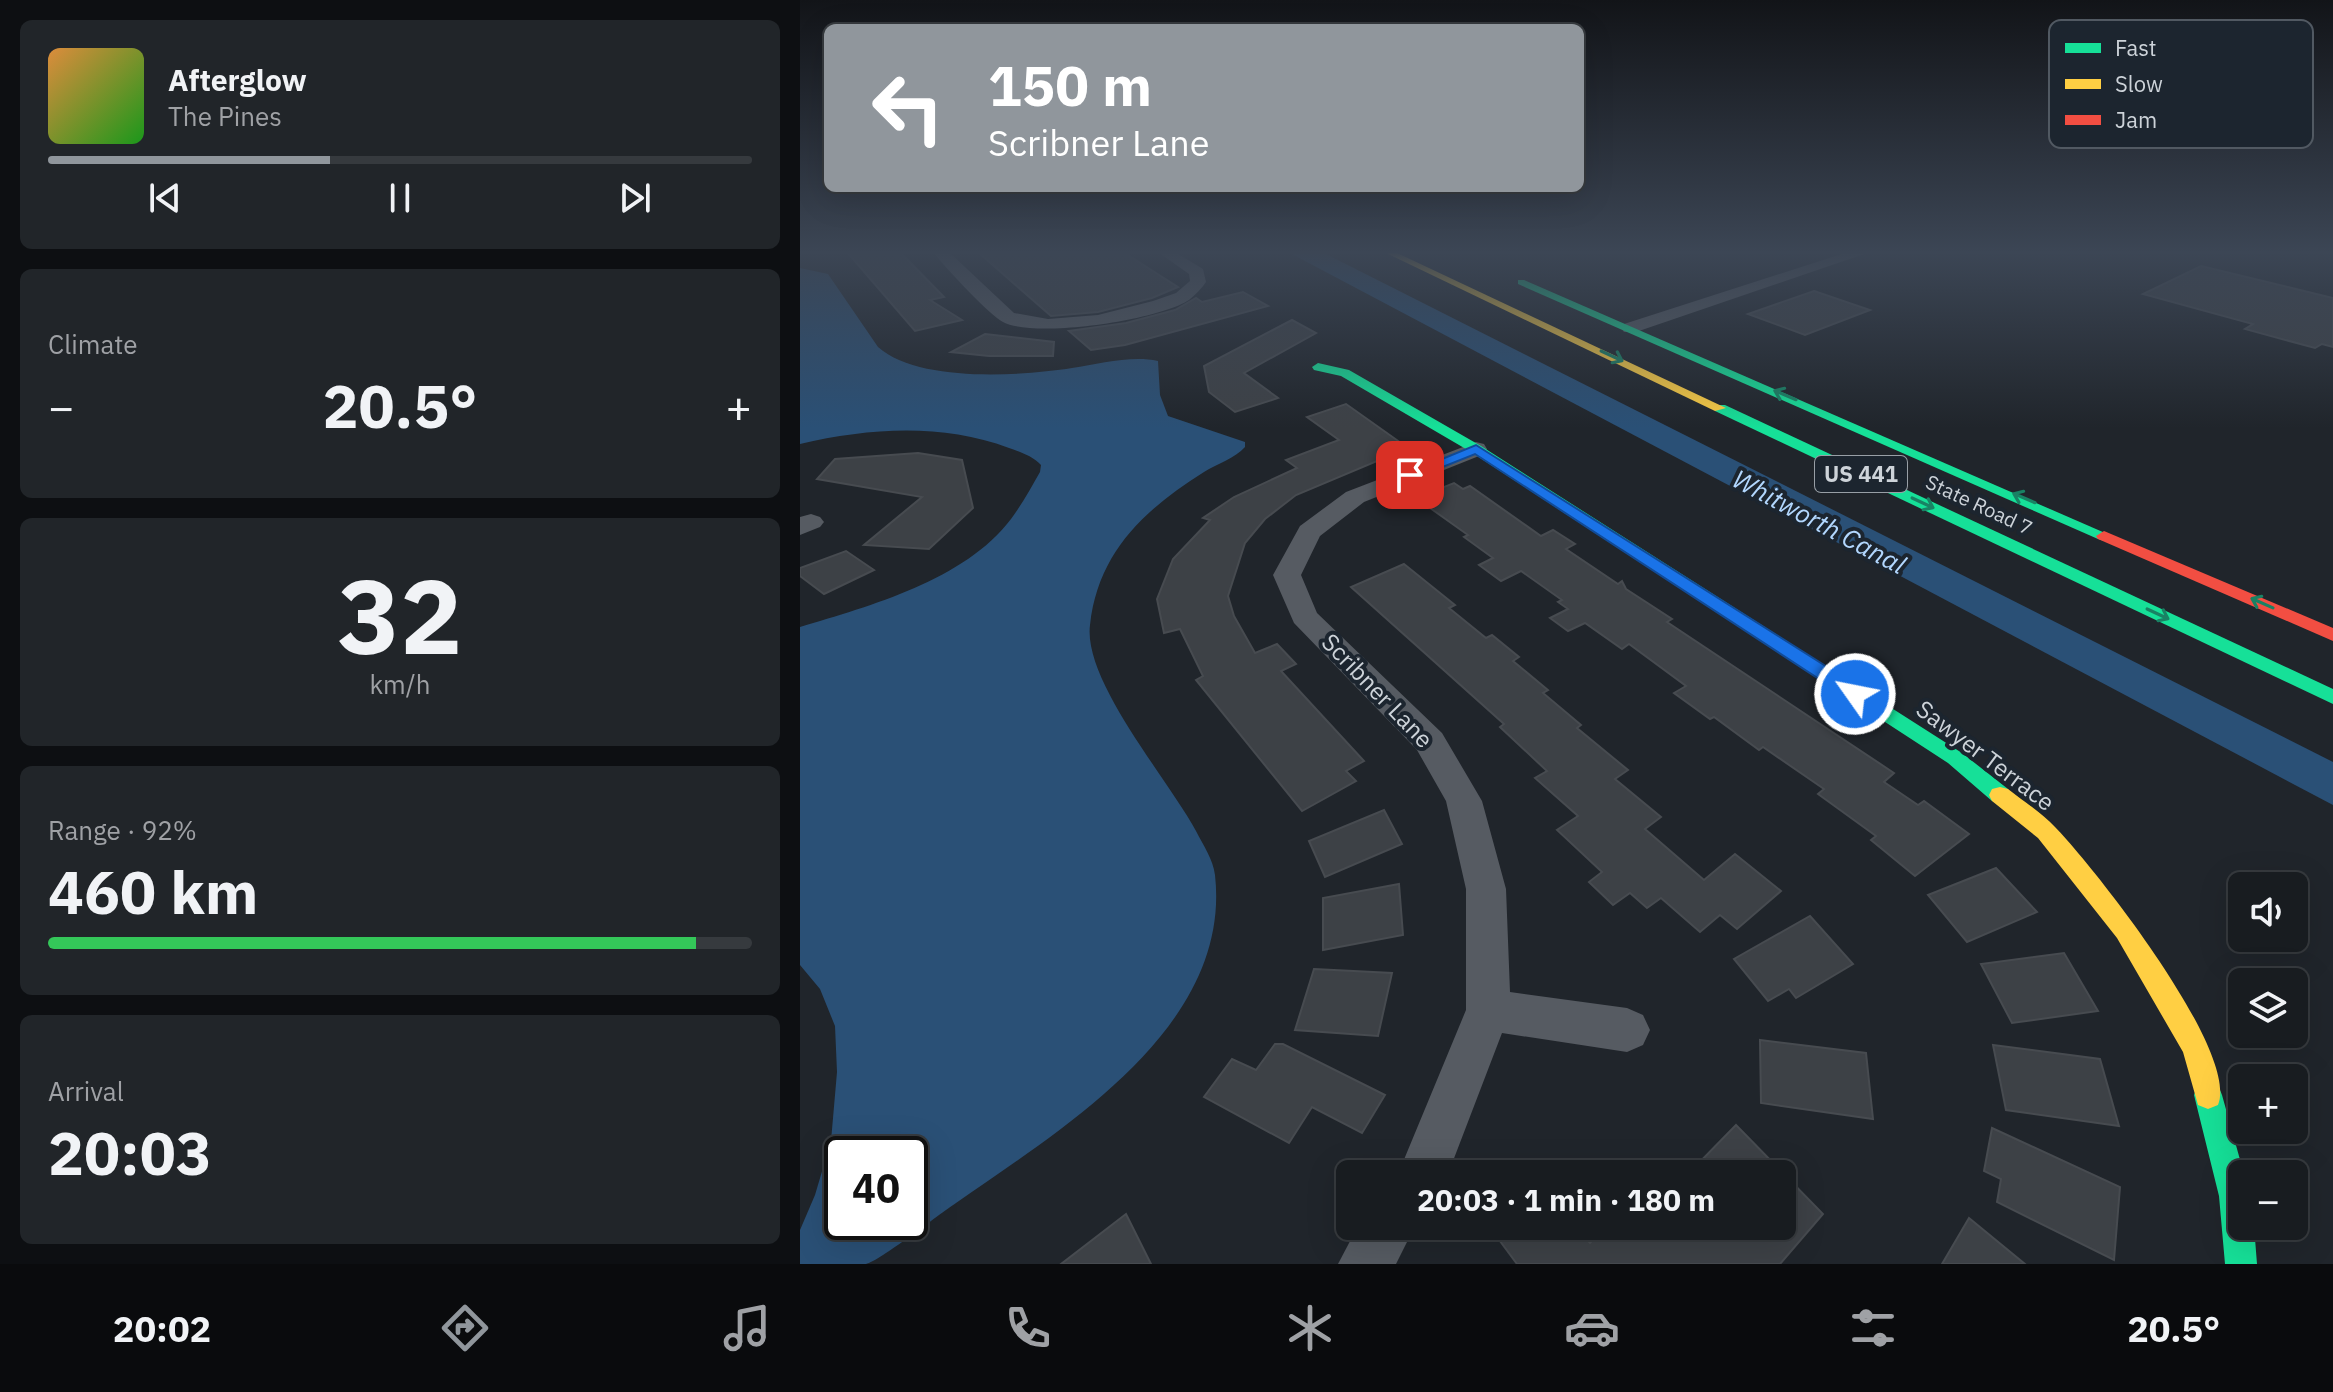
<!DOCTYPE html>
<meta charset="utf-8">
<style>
body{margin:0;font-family:"IBM Plex Sans",sans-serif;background:#212529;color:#f1f3f6;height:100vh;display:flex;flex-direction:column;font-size:30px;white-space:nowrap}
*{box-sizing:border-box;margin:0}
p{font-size:26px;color:#9fa1a5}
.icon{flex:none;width:44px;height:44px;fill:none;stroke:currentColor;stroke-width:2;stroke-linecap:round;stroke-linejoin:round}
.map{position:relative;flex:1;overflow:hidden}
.side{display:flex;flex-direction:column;gap:20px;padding:20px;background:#0d0f12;width:800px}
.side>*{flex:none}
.banner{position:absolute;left:24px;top:24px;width:760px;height:168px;border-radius:12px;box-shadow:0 8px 32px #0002,0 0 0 2px #363a3e;background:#90969c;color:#fff;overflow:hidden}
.buttons{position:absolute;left:1428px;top:872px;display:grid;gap:16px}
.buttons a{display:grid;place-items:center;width:80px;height:80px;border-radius:12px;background:#181c20;box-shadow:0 8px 32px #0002,0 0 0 2px #363a3e;font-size:40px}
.speed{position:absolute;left:24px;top:1136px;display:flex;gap:16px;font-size:40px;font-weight:700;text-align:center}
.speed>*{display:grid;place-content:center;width:104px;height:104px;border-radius:50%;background:#181c20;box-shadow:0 8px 32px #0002,0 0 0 2px #363a3e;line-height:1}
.speed .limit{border:4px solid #111;border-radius:12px;background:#fff;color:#111}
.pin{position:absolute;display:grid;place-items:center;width:68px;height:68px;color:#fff;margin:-34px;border-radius:16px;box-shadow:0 4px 12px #0006}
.me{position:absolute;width:88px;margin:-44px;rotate:303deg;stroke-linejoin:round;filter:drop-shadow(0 0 6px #0008)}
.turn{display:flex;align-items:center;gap:28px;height:168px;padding:0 32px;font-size:36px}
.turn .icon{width:104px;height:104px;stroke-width:2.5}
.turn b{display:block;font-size:56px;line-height:68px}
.big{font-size:60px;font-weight:700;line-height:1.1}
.side .tile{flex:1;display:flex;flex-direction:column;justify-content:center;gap:12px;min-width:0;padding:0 28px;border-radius:12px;background:#212529}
.side .dial{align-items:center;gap:0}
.dial b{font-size:104px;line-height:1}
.song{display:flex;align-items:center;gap:24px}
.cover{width:96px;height:96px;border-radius:12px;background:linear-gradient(135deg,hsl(30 70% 55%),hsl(120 70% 35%))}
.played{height:8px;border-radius:4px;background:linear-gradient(90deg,#90969c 40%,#363a3e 40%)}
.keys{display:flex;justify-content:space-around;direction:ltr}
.heat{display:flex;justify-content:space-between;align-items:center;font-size:44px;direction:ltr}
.charge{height:12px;border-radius:6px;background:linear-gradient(90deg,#34c759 92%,#363a3e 0)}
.trip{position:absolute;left:536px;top:1160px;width:460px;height:80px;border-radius:12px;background:#181c20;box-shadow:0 8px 32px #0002,0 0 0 2px #363a3e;font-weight:700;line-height:80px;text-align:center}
.tab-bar{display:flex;height:128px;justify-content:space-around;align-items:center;background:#0a0b0d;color:#9fa1a5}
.tab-bar .icon{width:56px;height:56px}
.tab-bar .current{color:#90969c}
.tab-bar b{font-size:36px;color:#f1f3f6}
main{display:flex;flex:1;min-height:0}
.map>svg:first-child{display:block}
</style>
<main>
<section class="side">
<div class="tile">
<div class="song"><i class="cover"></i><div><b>Afterglow</b><p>The Pines</p></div></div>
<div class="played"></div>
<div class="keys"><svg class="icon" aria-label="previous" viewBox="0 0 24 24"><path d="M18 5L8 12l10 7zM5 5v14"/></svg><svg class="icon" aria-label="pause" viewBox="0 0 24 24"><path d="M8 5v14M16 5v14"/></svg><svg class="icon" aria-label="next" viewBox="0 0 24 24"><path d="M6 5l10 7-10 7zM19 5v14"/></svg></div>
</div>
<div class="tile"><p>Climate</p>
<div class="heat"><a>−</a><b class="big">20.5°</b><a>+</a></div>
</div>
<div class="tile dial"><b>32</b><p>km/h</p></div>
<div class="tile"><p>Range · 92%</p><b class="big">460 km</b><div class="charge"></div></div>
<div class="tile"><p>Arrival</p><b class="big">20:03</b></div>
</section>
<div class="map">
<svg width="1533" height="1264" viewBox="0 0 1533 1264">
<rect width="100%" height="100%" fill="#20252b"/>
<g fill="#2a5076" fill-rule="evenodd">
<polygon points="488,252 522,252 1533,762 1533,805"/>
<path d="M 0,268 L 28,274 L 78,347 C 119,383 221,376 272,368 C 300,364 331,355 358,361 L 360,395 L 368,416 L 445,442 L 445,447 C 435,458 417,464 404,472 C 345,509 298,552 290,625 C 283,681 368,779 396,831 C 403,845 413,859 415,875 C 432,1027 263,1128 156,1203 C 139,1214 80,1261 66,1264 C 47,1264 20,1264 0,1264 L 0,1230 L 15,1195 L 31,1141 L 37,1072 L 35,1026 L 20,989 L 0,965 L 0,627 C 70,606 165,580 211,519 C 222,504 231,488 240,472 L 241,465 C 233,456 220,452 209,448 C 141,423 70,428 0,444 ZM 42,1154 L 110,1154 L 110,1222 L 42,1222 Z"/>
</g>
<g fill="#3d4146" stroke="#474b50" stroke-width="2">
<polygon points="47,252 100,252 144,297 130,300 162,320 115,331"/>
<polygon points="178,252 323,252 378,287 352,298 298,312 251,316"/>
<polygon points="1401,266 1533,298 1533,347 1522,344 1515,348 1445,329 1453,324 1343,294"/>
<polygon points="1014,291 1070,310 1005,335 948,314"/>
<polygon points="443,292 468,306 325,345 291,350 269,331 326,323 375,310 396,298 402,302"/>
<polygon points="492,320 516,333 444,373 478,398 435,412 409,392 404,366"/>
<polygon points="185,334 254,342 253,356 189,356 151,352"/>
<polygon points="546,404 608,448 496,495 465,519 445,543 428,596 434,616 455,653 477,644 496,664 481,671 564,761 546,771 556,781 502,811 396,680 403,676 380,629 364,633 357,599 373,559 410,520 403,518 434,497 497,468 486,460 539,440 507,417"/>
<polygon points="118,453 162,460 173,508 129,549 64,545 122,497 17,479 35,459"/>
<polygon points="654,483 663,489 670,486 741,536 753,530 775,544 766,549 818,584 822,581 826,589 872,619 867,622 1094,773 1084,782 1118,805 1124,801 1169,834 1115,876 1071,840 1076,836 1018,794 1024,789 963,747 959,750 914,717 910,719 874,693 886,686 829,644 822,649 785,623 768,631 750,618 768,609 758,602 762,600 721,571 701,581 679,565 693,558 664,537 668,535 616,498"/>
<polygon points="46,551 74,570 24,594 0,576 0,568"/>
<polygon points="604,564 655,605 649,608 686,638 692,635 719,657 713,661 748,690 743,693 781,725 777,728 828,770 815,779 861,817 845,829 904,880 935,854 981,891 937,929 920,915 900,932 861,898 847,908 830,893 813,905 789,882 802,872 757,830 778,816 735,778 747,771 700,727 704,724 551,587"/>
<polygon points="584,810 602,844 525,877 509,841"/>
<polygon points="1196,868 1237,912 1167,942 1128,895"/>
<polygon points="599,884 603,935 523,950 523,898"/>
<polygon points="1010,916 1053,964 996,998 989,989 968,1001 934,959"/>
<polygon points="1264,953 1298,1011 1212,1023 1181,964"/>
<polygon points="514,969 592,973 578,1036 495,1030"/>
<polygon points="960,1040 1066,1053 1073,1119 961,1103"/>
<polygon points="475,1044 483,1044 585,1095 562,1133 512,1107 489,1143 404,1097 432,1059 456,1070"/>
<polygon points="1193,1045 1300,1059 1319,1126 1206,1110"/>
<polygon points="936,1125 1023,1214 980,1264 717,1264 700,1241 714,1226 776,1226 790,1243 806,1226 982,1226 982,1174 888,1174"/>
<polygon points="1192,1128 1320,1187 1314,1260 1197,1202 1201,1179 1184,1171"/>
<polygon points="326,1214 351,1264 261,1264"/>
<polygon points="1169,1218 1225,1264 1142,1264"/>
</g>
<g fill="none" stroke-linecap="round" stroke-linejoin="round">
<g fill="#565b62" fill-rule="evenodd">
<path d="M 133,252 L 149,252 L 214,313 L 248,319 L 298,315 L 353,301 L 376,293 L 390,281 L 389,274 L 358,252 L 375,252 L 403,269 L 406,282 C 402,288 395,295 389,300 C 359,320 235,339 203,322 C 189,315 144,266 133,252 Z"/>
<polygon points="1048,252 1070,252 836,332 824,332 821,328 824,324"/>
<polygon points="676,442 684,444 687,449 684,454 564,502 520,536 501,575 517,613 642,733 682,801 706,889 710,992 827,1008 843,1015 850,1030 843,1045 827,1052 702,1033 648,1174 598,1174 666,1010 666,889 646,801 617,750 494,623 473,575 500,526 546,492"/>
<polygon points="11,514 20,517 24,522 20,527 0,535 0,517"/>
<polygon points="558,1226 615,1226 596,1264 538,1264"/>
</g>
<g fill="#16e098" fill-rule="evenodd">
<polygon points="718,280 724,280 1312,536 1304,541 1298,539 718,284"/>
<polygon points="518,363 549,370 681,446 1162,753 1208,789 1211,795 1208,801 1200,803 1192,801 1148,763 671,452 541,376 514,370 512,367"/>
<polygon points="915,405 925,405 1533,689 1533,704 915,411"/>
<polygon points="1408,1081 1418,1085 1422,1095 1444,1174 1442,1174 1442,1226 1454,1226 1457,1264 1425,1264 1419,1196 1394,1095 1398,1085"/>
</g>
<g fill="#ffcf43" fill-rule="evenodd">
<polygon points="584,252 595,252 926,408 915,411"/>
<path d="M 1200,787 L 1208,789 C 1223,801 1242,813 1255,827 C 1295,868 1440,1052 1418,1105 L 1408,1109 L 1398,1105 L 1383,1052 L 1317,938 L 1238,838 L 1192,801 L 1189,795 L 1192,789 Z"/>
</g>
<polygon fill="#f24e42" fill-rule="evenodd" points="1304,531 1533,628 1533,641 1298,539 1296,536"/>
</g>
<defs><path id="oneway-shaft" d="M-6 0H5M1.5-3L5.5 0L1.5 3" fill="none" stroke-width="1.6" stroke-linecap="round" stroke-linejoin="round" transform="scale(2)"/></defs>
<g stroke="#198264">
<use href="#oneway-shaft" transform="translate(812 356) rotate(25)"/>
<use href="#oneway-shaft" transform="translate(985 395) rotate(-157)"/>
<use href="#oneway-shaft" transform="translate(1224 498) rotate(-157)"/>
<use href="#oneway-shaft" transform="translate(1123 503) rotate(25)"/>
<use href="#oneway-shaft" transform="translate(1462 603) rotate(-156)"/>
<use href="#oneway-shaft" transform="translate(1358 614) rotate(25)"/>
</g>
<linearGradient id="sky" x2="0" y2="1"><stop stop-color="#121418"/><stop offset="0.59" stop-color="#3c4655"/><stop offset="1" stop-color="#3c4655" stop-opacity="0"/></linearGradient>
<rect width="1533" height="428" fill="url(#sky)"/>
<polygon fill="#1a73e8" stroke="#114b97" stroke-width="2" points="676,445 1062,689 1065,694 1062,698 1048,698 675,454 610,480 603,475"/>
<g text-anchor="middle" stroke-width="8" stroke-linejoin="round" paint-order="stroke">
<g font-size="20" fill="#cdd3d9" stroke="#1c252f">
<text transform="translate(1179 505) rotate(25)" y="7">State Road 7</text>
</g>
<rect fill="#1c252f" stroke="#989fa6" stroke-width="2" x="1015" y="456" width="92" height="36" rx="6"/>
<g font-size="22" font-weight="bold" fill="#cdd3d9">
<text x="1061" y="482">US 441</text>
</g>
<g font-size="24" fill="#cdd3d9" stroke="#1c252f">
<text transform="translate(577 691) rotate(46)" y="8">Scribner Lane</text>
<text transform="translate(1185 756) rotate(37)" y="8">Sawyer Terrace</text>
</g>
<g font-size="26" font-style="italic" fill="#b2d7fe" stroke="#1c252f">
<text transform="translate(1019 522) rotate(28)" y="9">Whitworth Canal</text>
</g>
</g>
<rect x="1249" y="20" width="264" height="128" rx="12" fill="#1c252f" stroke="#515962" stroke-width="2"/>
<rect x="1265" y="43" width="36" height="10" fill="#16e098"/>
<rect x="1265" y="79" width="36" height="10" fill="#ffcf43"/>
<rect x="1265" y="115" width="36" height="10" fill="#f24e42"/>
<g font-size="22" fill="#cdd3d9">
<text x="1315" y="56">Fast</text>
<text x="1315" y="92">Slow</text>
<text x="1315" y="128">Jam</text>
</g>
</svg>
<div class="buttons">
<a><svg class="icon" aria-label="sound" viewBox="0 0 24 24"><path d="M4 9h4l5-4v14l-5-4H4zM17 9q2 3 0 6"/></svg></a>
<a><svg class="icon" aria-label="layers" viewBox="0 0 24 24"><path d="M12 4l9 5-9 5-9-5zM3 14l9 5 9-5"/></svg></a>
<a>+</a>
<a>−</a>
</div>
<div class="speed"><div class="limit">40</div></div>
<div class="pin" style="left:610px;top:475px;background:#d93025"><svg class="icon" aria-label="arrive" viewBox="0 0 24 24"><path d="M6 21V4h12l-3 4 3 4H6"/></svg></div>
<svg class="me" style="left:1055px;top:694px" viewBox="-20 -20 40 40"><circle r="17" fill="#1a73e8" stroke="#fff" stroke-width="3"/><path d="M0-11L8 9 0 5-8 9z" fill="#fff"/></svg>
<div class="trip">20:03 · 1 min · 180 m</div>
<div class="banner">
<div class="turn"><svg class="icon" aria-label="left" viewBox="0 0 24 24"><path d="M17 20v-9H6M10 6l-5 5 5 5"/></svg><div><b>150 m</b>Scribner Lane</div></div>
</div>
</div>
</main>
<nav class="tab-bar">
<b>20:02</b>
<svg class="icon current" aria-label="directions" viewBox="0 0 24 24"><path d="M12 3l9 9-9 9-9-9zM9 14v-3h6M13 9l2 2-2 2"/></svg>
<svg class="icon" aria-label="music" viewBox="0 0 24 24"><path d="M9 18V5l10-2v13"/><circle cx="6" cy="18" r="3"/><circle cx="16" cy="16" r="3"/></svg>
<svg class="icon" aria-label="phone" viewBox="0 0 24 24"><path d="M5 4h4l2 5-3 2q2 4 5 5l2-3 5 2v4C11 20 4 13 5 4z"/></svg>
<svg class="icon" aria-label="climate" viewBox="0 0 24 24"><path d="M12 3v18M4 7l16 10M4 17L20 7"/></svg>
<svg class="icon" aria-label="car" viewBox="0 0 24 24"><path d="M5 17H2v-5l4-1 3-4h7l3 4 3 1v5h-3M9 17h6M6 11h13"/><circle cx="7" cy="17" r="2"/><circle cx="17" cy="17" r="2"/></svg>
<svg class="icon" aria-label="filters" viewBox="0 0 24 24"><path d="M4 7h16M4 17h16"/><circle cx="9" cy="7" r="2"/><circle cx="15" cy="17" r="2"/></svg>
<b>20.5°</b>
</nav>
